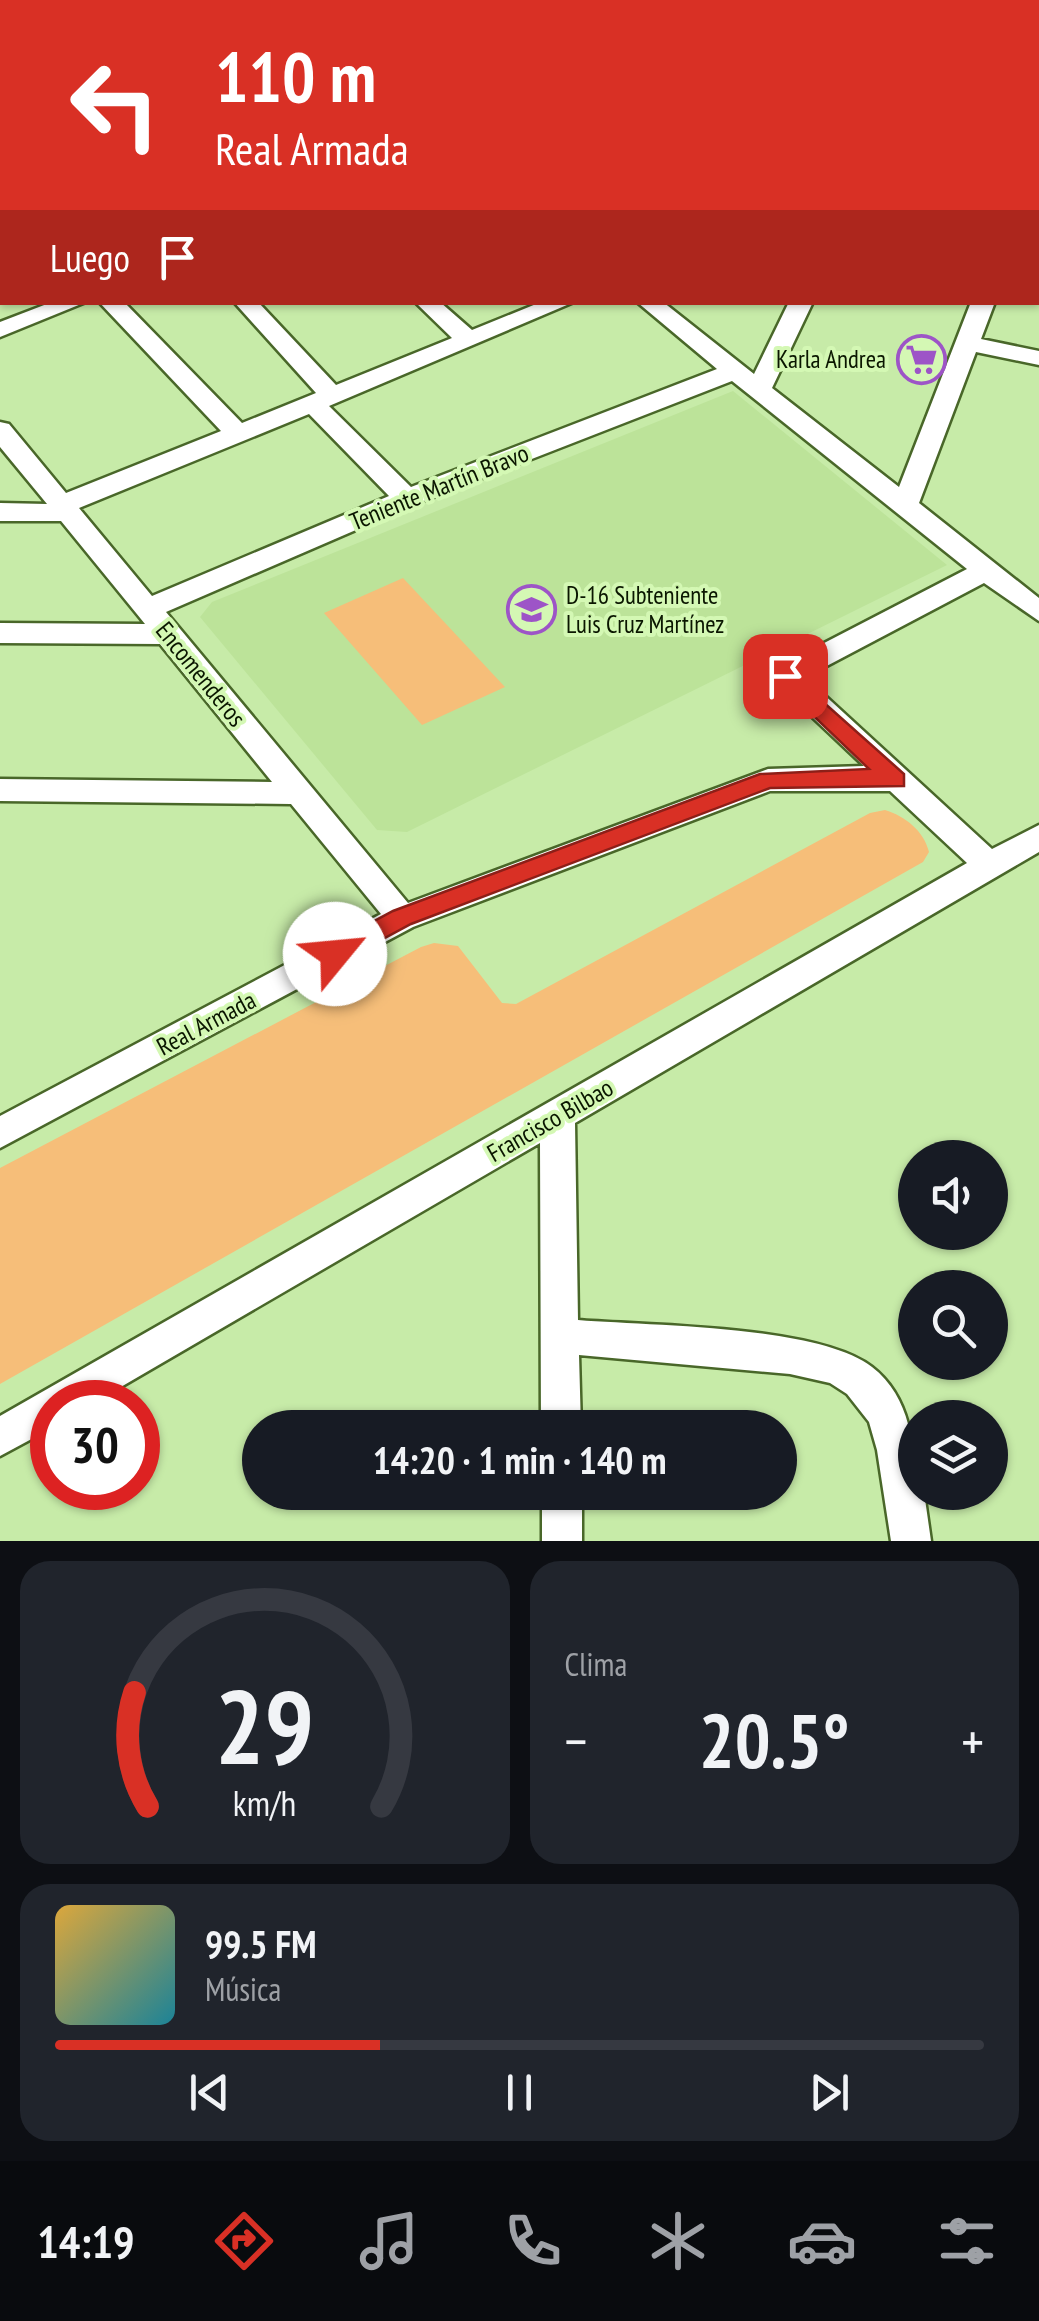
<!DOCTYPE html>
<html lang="es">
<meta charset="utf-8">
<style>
body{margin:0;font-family:"PT Sans Narrow",sans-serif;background:#20242c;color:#f1f3f6;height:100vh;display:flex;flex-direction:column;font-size:38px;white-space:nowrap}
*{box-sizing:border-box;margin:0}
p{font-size:32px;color:#9ea1a6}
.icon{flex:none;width:55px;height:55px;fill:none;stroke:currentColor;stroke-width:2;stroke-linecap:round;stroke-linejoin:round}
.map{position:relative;height:1541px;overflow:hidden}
.panel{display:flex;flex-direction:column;gap:20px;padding:20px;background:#0d0f14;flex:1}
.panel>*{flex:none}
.banner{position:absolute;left:0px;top:0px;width:1040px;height:305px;box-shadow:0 2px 8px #0004;background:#d93025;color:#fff;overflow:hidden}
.buttons{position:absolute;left:898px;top:1140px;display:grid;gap:20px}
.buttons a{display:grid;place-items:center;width:110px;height:110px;border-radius:50%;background:#171b24;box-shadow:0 2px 8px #0004;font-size:50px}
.speed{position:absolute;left:30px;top:1380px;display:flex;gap:20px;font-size:50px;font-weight:700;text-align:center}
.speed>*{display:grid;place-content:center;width:130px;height:130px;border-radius:50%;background:#171b24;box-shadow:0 2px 8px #0004;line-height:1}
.speed .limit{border:15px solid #d22;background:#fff;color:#111}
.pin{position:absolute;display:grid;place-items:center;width:85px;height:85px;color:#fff;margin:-42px;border-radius:20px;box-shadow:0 5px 15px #0006}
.me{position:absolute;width:110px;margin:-55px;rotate:62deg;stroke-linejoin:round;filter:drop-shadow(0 0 8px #0008)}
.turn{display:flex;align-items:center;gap:35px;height:210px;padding:0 50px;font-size:45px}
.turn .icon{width:130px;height:130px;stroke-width:2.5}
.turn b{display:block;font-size:70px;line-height:85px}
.then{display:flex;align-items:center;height:95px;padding:0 50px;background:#0003;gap:20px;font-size:38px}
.big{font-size:75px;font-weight:700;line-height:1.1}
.panel .tile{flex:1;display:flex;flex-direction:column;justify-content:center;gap:15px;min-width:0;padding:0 35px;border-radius:30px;background:#20242c}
.panel .dial{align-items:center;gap:0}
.dial svg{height:260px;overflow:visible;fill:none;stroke:#363941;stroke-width:7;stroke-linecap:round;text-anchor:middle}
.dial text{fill:#f1f3f6;stroke:none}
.song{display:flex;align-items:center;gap:30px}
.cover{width:120px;height:120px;border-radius:15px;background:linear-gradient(135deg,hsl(40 70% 55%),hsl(190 70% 35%))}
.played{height:10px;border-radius:5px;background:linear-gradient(90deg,#d93025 35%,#363941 35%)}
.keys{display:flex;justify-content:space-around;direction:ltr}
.heat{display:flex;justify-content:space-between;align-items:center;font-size:55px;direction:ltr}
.panel .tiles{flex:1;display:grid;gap:20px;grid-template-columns:1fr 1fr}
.tile:last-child{grid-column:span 2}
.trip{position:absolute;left:242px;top:1410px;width:555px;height:100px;border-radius:50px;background:#171b24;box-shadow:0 2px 8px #0004;font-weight:700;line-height:100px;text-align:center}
.tab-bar{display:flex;height:160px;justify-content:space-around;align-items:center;background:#090b0e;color:#9ea1a6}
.tab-bar .icon{width:70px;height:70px}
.tab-bar .on{color:#d93025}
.tab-bar b{font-size:45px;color:#f1f3f6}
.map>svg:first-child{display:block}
</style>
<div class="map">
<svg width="1039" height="1541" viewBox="0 0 1039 1541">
<rect width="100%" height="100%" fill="#c7eba8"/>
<polygon fill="#bce399" points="733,391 947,565 407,832 377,830 200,617 212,602"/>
<g fill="#f6be79">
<polygon points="0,0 270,0 273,2 2,2 0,135"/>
<polygon points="403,578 505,687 422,725 324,613"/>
<path d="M 885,810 C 905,816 924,831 929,852 L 923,862 L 0,1384 L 0,1168 L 421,947 L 434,943 L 458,946 L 502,1003 L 516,1004 L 870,813 Z"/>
</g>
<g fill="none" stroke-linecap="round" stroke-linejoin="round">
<defs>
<g id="lane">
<polygon points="54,0 70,0 67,2 53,2"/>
<polygon points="2,16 2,22 0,23 0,17"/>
</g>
<g id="street">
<polygon points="271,0 293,0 295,2 273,2"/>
<polygon points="1039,67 1039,80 1038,80 1038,67"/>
<polygon points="1039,150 1039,166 1038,166 1038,150"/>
<polygon points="2,206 2,220 0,221 0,207"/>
<polygon points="52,302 86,302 0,337 0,322"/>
<path d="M 99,302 L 124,302 L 242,423 L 316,393 L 234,302 L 258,302 L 336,385 L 452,338 L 415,302 L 440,302 L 472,330 L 541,302 L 574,302 L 329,406 L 411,487 L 717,369 L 637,302 L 663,302 L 754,374 L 789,302 L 813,302 L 772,388 L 899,487 L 971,302 L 995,302 L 981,339 L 1039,351 L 1039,365 L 976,352 L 919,503 L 1039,598 L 1039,621 L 984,583 L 821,669 L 801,669 L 797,662 L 801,655 L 967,569 L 732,381 L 416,504 L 166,612 L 408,903 L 768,769 L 864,766 L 775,682 L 771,675 L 785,665 L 795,668 L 992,849 L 1039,825 L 1039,852 L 575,1123 L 578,1320 C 650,1326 818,1325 872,1367 C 911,1397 915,1448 915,1492 L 924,1492 L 931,1541 L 891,1541 L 877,1450 L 869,1422 L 847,1394 L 830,1383 L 790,1374 L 579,1355 L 581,1428 L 541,1428 L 540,1143 L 95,1402 L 52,1402 L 52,1428 L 0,1456 L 0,1416 L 967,863 L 890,791 L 770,791 L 413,927 L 0,1148 L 0,1116 L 381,914 L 291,804 L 0,801 L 0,779 L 272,782 L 160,644 L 0,643 L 0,623 L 145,624 L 61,521 L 0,521 L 0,503 L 47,504 L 0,447 L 0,422 L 9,424 L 66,493 L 221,431 ZM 309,414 L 389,496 L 152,596 L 79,508 Z"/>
<rect x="542" y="1492" width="40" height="49"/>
</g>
<g id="secondary">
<polygon points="847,0 878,0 880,2 848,2"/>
<rect x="1038" y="95" width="1" height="19"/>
</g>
<polygon id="primary" points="2,165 2,187 0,188 0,166"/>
</defs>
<use href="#lane" stroke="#496729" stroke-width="5"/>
<use href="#street" stroke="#496729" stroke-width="5"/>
<use href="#secondary" stroke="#496729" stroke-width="5"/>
<use href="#primary" stroke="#496729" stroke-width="5"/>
<polyline stroke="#819c6a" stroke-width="5" stroke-dasharray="5 5" stroke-linecap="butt" points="575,2 583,0"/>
<use href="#lane" fill="#fff" fill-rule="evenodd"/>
<use href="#street" fill="#fff" fill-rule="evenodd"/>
<use href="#secondary" fill="#fff" fill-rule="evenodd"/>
<use href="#primary" fill="#fff" fill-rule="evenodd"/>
</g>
<polygon fill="#d93025" stroke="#8d1f18" stroke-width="2.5" points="785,668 904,774 904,786 770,788 411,924 344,960 326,960 323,954 326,947 393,911 760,774 869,769 777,681 774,676"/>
<defs>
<symbol id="supermarket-ring" viewBox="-11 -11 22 22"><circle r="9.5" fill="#d4f8b4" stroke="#9d54c7" stroke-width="1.5"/><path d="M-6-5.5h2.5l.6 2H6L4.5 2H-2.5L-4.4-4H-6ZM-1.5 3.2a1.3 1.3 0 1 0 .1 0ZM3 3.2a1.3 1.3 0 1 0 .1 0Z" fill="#9d54c7"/></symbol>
<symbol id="school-ring" viewBox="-11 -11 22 22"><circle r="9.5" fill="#d4f8b4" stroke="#9d54c7" stroke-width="1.5"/><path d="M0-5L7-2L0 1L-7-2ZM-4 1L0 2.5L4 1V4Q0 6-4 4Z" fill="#9d54c7"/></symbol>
</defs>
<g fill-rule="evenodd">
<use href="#supermarket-ring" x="894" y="332" width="55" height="55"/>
<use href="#school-ring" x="504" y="582" width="55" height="55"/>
</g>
<g text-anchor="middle" stroke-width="8" stroke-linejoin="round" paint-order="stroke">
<g font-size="25" fill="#0a1600" stroke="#d4f8b4" text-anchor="end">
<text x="886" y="368">Karla Andrea</text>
<text x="566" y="604" text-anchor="start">D-16 Subteniente<tspan x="566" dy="29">Luis Cruz Martínez</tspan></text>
</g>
<g font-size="25" fill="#0a1600" stroke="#d4f8b4">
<text transform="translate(439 487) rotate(-22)" y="9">Teniente Martín Bravo</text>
<text transform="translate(201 674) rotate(51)" y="9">Encomenderos</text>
<text transform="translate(206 1023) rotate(-28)" y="9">Real Armada</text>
<text transform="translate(550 1120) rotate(-30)" y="9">Francisco Bilbao</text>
</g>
</g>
</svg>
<div class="buttons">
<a><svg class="icon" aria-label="sound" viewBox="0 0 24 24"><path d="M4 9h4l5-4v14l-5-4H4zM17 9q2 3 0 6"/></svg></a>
<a><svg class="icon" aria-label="search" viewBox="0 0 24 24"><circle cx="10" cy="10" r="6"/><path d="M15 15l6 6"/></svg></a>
<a><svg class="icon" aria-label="layers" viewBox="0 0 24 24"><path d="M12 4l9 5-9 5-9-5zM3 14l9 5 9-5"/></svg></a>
</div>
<div class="speed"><div class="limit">30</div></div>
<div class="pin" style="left:785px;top:676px;background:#d93025"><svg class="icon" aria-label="arrive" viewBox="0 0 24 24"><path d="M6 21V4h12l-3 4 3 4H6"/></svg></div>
<svg class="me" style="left:335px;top:954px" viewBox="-20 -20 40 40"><circle r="19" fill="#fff"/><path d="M0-13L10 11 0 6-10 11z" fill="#d93025"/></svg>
<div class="trip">14:20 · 1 min · 140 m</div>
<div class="banner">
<div class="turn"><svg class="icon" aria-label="left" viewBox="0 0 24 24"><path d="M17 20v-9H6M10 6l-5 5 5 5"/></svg><div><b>110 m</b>Real Armada</div></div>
<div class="then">Luego<svg class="icon" aria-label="arrive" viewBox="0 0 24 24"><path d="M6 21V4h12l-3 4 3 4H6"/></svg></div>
</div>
</div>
<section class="panel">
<div class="tiles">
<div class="tile dial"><svg viewBox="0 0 100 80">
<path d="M14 69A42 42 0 1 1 86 69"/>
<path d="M14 69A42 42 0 0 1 10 34" stroke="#d93025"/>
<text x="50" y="56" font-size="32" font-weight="700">29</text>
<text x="50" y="72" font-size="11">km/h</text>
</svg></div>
<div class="tile"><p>Clima</p>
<div class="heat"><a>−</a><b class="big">20.5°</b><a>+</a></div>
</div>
<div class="tile">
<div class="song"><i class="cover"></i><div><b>99.5 FM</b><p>Música</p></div></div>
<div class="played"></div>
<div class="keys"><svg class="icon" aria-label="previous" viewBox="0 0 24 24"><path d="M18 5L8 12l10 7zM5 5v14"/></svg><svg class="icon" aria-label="pause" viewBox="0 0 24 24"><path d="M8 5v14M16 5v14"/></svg><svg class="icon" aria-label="next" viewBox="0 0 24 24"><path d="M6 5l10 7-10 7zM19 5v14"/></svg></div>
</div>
</div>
</section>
<nav class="tab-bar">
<b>14:19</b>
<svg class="icon on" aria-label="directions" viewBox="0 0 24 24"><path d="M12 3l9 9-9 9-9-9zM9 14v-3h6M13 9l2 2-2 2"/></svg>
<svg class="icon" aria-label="music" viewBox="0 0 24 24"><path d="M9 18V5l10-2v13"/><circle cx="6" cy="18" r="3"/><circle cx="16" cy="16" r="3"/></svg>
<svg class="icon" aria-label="phone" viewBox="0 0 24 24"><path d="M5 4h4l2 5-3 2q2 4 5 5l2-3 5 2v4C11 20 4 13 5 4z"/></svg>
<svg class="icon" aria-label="climate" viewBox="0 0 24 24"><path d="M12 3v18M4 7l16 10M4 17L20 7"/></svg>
<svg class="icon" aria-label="car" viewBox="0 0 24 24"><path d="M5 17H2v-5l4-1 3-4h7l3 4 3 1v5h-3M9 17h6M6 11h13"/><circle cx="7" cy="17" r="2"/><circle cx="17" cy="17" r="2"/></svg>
<svg class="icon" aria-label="filters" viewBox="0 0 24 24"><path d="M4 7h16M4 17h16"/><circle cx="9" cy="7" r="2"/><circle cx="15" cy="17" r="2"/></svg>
</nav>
